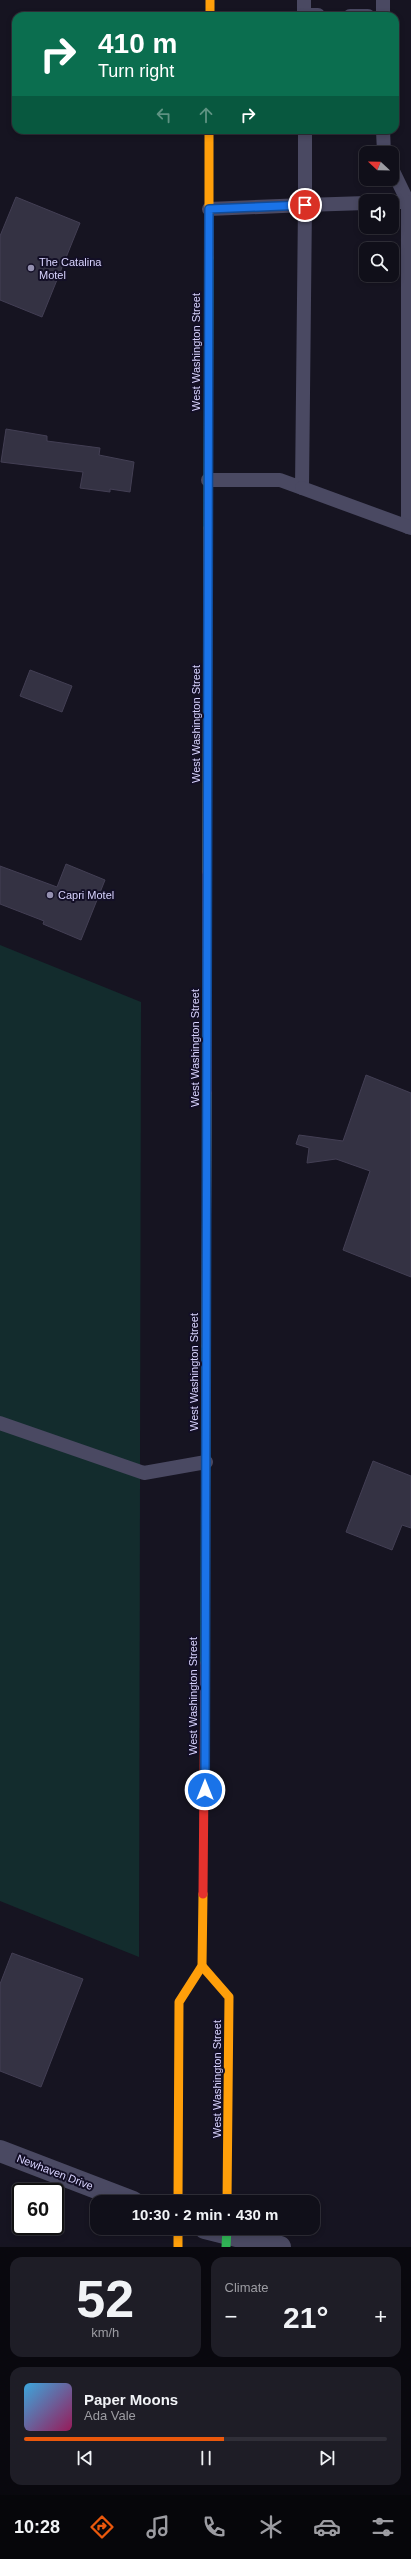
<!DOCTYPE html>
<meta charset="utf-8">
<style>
body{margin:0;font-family:Arial,sans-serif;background:#1e1d26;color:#f1f3f6;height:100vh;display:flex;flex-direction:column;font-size:15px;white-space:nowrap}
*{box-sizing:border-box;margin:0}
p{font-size:13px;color:#9c9ca2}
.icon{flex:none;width:22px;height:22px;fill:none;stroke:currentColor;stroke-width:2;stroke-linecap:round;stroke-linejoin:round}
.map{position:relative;height:2247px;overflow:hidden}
.sheet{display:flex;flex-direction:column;gap:10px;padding:10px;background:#09080e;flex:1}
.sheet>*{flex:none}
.guide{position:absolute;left:12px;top:12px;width:387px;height:122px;border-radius:12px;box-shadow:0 2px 6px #0003,0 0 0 1px #302f38;background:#0b6e4f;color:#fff;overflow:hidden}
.needle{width:26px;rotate:292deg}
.tools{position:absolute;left:359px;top:146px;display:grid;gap:8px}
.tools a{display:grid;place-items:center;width:40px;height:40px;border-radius:8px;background:#100f19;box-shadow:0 2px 6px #0003,0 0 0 1px #302f38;font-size:20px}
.speed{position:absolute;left:12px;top:2183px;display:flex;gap:8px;font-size:20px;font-weight:700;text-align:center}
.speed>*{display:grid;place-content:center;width:52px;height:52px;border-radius:50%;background:#100f19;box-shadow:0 2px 6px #0003,0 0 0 1px #302f38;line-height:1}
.speed .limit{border:2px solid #111;border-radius:6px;background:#fff;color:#111}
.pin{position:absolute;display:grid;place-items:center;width:34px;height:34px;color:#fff;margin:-17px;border:2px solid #fff;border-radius:50%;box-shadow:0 1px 4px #0007}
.me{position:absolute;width:44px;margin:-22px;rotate:0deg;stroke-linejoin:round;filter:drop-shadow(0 0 3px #0008)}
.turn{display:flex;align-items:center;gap:14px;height:84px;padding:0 20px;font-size:18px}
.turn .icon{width:52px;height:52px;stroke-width:2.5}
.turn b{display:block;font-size:28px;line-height:34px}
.lanes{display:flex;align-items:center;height:38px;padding:0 20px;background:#0003;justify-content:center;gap:20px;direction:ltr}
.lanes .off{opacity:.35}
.big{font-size:30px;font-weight:700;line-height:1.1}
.sheet .widget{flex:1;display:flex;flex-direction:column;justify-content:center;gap:6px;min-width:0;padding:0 14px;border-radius:12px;background:#1e1d26}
.sheet .dial{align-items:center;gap:0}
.dial b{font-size:52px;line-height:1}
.song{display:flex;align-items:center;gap:12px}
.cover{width:48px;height:48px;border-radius:6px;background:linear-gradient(135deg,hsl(200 70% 55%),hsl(330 70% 35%))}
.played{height:4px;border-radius:2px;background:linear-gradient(90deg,#ea580c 55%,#302f38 55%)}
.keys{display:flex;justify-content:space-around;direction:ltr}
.heat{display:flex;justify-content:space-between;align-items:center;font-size:22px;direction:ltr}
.sheet .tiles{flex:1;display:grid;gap:10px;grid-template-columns:1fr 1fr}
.widget:last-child{grid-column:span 2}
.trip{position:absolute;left:90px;top:2195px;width:230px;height:40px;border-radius:12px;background:#100f19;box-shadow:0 2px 6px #0003,0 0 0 1px #302f38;font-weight:700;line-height:40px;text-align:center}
.dock{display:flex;height:64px;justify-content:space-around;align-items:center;background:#06060a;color:#9c9ca2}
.dock .icon{width:28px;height:28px}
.dock .selected{color:#ea580c}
.dock b{font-size:18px;color:#f1f3f6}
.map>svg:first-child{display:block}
</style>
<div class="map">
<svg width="411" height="2247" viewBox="0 0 411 2247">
<rect width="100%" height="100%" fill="#161421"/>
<polygon fill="#132c2d" points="0,945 141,1002 139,1957 0,1901"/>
<g fill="#343243" stroke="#433f54">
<polygon points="16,197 80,223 42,317 0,300 0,236"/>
<polygon points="6,429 47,436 47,441 100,448 99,455 134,462 130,492 110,489 110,492 80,488 83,472 1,462"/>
<polygon points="30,670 72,686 62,712 20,696"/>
<polygon points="66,864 105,880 81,940 43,924 44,921 0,904 0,866 57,887"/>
<polygon points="366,1075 411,1093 411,1277 343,1250 370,1171 336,1159 307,1163 309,1148 296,1144 299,1135 343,1141"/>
<polygon points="373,1461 411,1476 411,1528 402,1525 392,1550 346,1532"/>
<polygon points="12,1953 83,1979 41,2087 0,2071 0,1984"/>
</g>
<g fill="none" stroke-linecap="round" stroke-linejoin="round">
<g stroke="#4a4962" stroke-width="14">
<polyline points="304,0 304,16"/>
<polyline points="304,15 318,15"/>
<polyline points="350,16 368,16"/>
<polyline points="383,16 383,0"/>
<polyline points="383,130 384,153"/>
<polyline points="392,169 408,202 411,200"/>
<polyline points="392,202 408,202 408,527"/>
<polyline points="209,209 305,205 305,130"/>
<polyline points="208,480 280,480 302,488 305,205 366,203"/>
<polyline points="302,488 411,528"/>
<polyline points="0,1423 144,1473 206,1462"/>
</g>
<g stroke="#4a4962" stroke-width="22">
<polyline points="0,2151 133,2202"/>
<polyline points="205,2228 280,2247"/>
</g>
<g stroke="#30b455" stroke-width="9">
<polyline points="208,528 209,258"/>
<polyline points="205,1663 206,1346"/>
<polyline points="226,2247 227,2228"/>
</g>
<g stroke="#ff9f0a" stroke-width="9">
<polyline points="210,0 210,16"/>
<polyline points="209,258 209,130"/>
<polyline points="207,872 208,528"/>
<polyline points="206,1346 207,1093"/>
<polyline points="202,1966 229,1997 227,2202"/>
<polyline points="178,2202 179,2002 202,1966 203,1894"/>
<polyline points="178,2228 178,2247"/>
</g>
<g stroke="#e5322d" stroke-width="9">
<polyline points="207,1093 207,872"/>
<polyline points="203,1894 205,1663"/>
</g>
</g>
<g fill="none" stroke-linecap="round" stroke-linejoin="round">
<defs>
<polyline id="route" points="205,1790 209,209 305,205"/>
</defs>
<use href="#route" stroke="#114b97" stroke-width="10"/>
<use href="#route" stroke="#1a73e8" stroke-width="7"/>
</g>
<g fill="#9591b1" stroke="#130f26" stroke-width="1.5">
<circle cx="31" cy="268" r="4"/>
<circle cx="50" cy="895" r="4"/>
</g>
<g text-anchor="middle" stroke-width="4" stroke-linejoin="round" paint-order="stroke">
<g font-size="11" fill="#d9d4ff" stroke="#130f26" text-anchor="start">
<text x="39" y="266">The Catalina<tspan x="39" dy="13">Motel</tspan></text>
<text x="58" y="899">Capri Motel</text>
</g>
<g font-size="11" fill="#d9d4ff" stroke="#130f26">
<text transform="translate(196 352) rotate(-90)" y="4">West Washington Street</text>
<text transform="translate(196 724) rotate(-90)" y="4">West Washington Street</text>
<text transform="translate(195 1048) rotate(-90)" y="4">West Washington Street</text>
<text transform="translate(194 1372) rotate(-90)" y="4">West Washington Street</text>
<text transform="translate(193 1696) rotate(-90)" y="4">West Washington Street</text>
<text transform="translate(217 2079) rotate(-90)" y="4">West Washington Street</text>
<text transform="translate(55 2172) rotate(21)" y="4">Newhaven Drive</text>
</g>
</g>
</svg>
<div class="tools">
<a><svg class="needle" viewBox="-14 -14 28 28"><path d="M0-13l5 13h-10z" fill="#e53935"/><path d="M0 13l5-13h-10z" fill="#9c9ca2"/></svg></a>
<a><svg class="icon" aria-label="sound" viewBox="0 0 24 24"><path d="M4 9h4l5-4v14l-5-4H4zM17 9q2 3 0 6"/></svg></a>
<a><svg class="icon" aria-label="search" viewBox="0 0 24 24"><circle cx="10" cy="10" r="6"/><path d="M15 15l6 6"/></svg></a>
</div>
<div class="speed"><div class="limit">60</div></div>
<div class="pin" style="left:305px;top:205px;background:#d93025"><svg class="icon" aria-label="arrive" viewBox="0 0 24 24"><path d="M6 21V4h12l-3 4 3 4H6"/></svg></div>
<svg class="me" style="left:205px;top:1790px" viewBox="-20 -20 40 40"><circle r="17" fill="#1a73e8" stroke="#fff" stroke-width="3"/><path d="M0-11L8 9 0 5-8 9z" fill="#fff"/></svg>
<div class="trip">10:30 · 2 min · 430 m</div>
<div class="guide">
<div class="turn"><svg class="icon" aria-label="right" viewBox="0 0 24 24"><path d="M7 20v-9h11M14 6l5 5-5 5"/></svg><div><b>410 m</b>Turn right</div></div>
<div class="lanes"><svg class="icon off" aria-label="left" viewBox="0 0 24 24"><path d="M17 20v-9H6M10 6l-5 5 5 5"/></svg><svg class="icon off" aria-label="ahead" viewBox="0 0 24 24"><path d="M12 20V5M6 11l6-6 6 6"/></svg><svg class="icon" aria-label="right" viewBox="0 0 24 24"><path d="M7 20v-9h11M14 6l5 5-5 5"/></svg></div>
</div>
</div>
<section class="sheet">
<div class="tiles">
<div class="widget dial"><b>52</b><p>km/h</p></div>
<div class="widget"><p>Climate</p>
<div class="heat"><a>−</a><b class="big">21°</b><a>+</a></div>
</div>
<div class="widget">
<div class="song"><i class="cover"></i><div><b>Paper Moons</b><p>Ada Vale</p></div></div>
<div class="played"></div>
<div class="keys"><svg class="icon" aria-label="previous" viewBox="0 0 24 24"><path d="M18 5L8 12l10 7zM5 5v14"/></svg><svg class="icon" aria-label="pause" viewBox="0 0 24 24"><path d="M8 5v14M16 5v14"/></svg><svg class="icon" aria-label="next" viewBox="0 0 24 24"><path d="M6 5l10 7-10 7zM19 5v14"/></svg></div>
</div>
</div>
</section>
<nav class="dock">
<b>10:28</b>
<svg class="icon selected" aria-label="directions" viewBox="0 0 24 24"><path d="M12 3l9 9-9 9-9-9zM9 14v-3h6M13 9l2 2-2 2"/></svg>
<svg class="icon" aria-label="music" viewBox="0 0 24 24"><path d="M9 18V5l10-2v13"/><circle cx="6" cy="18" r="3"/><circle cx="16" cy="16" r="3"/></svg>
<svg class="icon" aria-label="phone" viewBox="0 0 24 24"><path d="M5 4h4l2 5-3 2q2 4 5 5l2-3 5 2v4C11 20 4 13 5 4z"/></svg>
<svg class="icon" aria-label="climate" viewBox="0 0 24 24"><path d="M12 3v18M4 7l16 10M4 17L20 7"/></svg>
<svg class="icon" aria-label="car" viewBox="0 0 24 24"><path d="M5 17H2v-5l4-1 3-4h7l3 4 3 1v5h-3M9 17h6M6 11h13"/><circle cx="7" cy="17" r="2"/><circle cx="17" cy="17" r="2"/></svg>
<svg class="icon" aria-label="filters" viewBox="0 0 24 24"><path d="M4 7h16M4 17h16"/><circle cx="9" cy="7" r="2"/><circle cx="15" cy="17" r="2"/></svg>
</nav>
